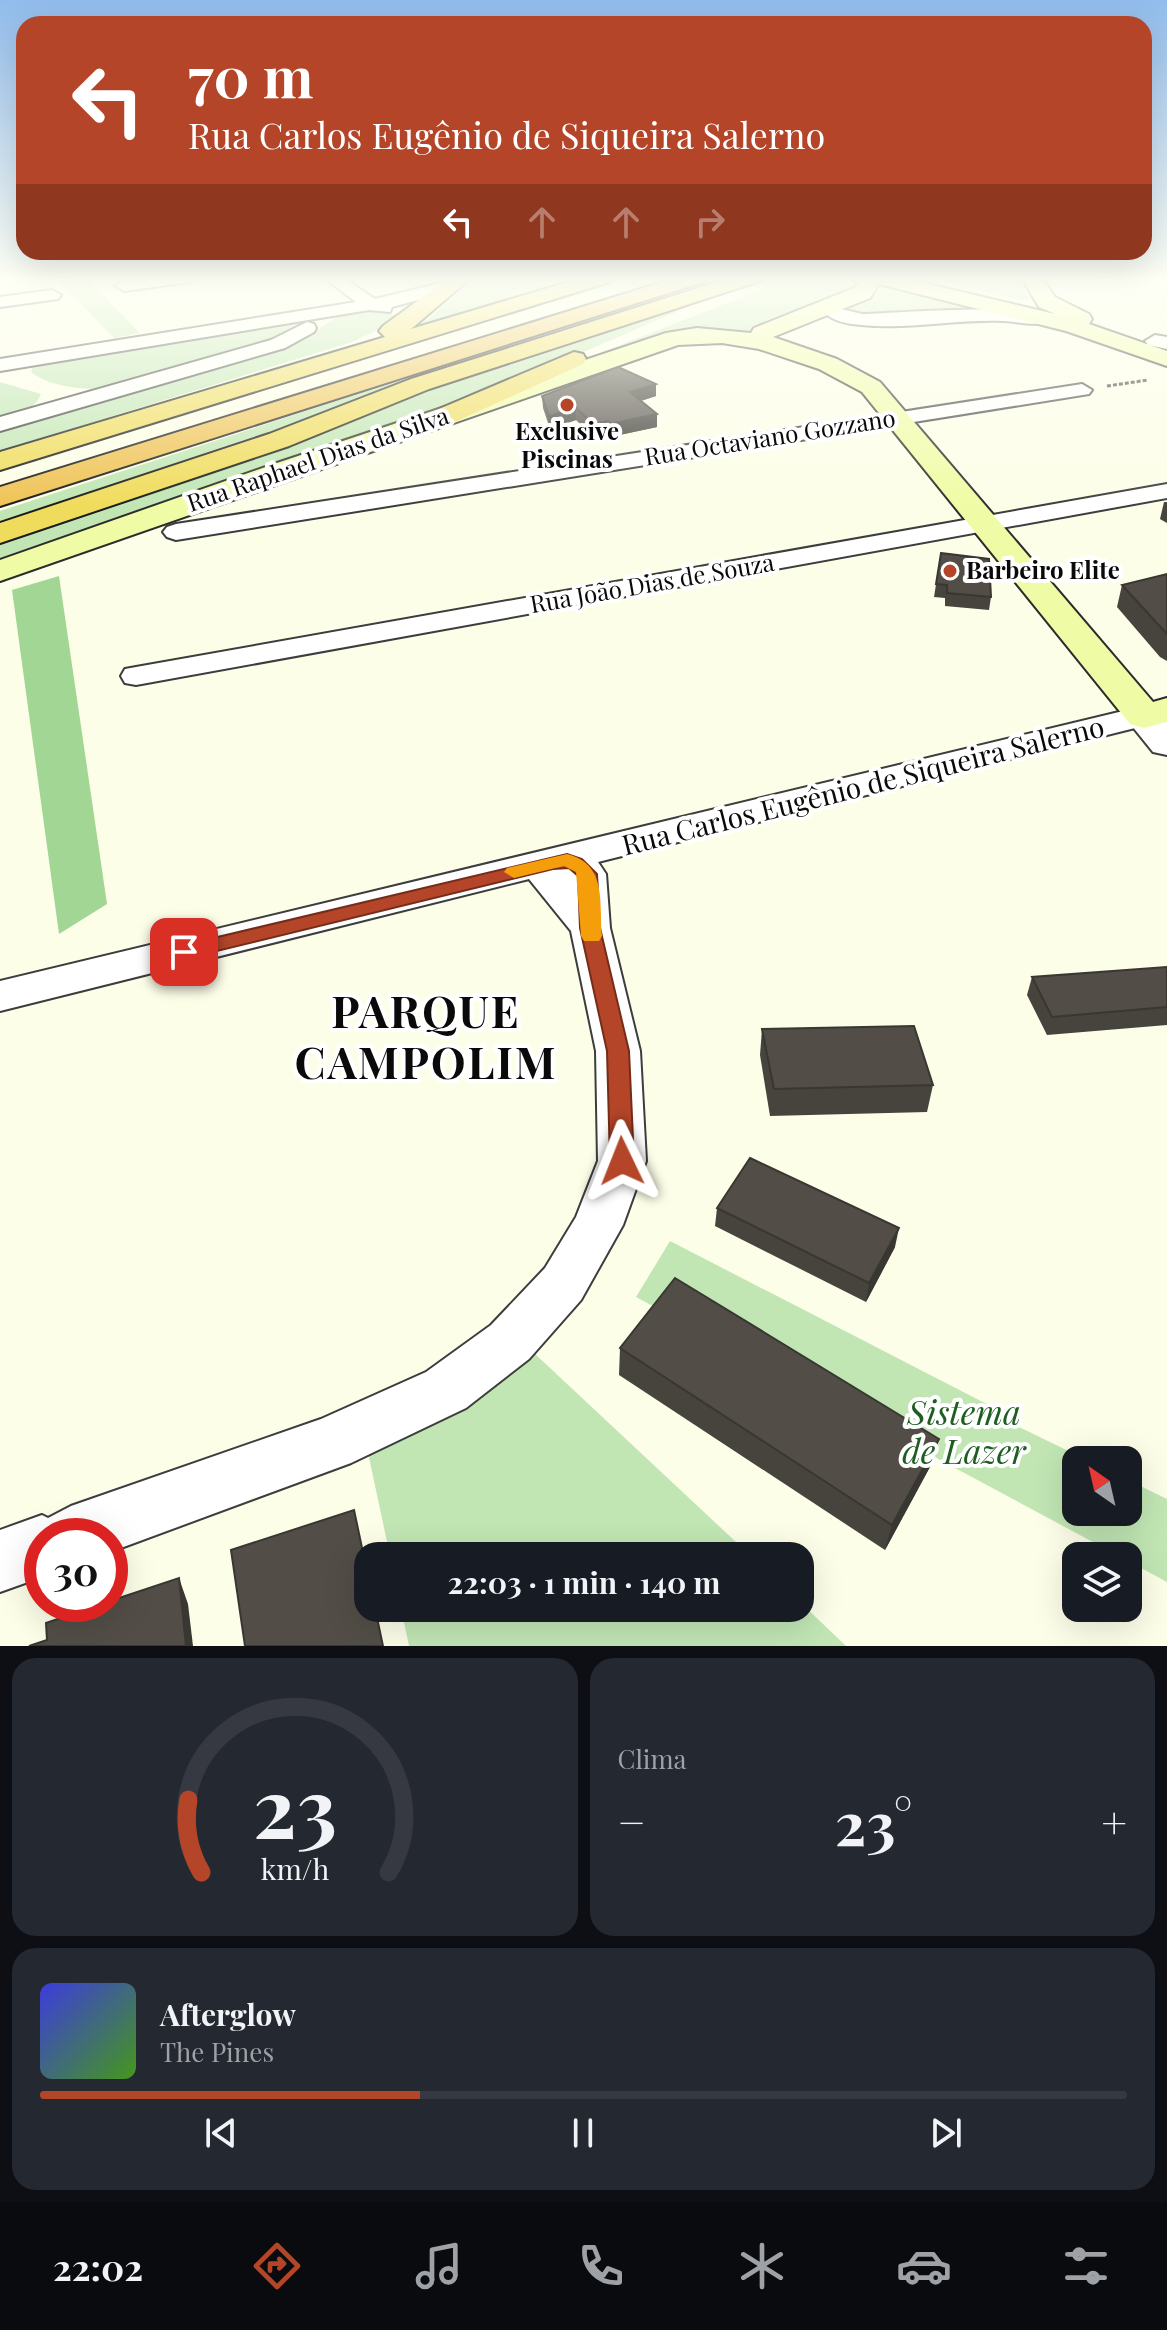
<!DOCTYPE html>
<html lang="pt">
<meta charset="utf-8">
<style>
body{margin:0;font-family:"Playfair Display",serif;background:#242831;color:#f1f3f6;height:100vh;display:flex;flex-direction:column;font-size:30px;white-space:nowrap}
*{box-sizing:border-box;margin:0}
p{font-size:26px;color:#9ea1a6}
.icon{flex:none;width:44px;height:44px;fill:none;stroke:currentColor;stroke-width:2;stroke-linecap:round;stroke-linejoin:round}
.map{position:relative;height:1646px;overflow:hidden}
.panel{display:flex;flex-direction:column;gap:12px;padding:12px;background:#0d0f14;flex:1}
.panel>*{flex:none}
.top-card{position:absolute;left:16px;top:16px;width:1136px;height:244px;border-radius:24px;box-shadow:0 8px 32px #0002;background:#b44528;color:#fff;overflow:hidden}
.needle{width:52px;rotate:326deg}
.fabs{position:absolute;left:1062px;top:1446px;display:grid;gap:16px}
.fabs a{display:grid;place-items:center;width:80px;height:80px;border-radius:16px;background:#171b24;box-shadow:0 8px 32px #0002;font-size:40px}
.speed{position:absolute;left:24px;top:1518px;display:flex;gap:16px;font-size:40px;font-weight:700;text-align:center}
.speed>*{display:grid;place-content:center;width:104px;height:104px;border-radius:50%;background:#171b24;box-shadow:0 8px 32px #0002;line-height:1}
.speed .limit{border:12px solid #d22;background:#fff;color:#111}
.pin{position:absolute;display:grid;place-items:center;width:68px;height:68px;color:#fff;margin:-34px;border-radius:16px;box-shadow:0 4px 12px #0006}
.me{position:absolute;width:88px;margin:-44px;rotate:358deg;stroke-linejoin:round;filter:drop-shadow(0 0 6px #0008)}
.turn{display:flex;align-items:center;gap:28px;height:168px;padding:0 40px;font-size:36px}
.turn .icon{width:104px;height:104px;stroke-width:2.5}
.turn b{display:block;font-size:56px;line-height:68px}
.lanes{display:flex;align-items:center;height:76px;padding:0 40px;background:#0003;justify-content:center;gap:40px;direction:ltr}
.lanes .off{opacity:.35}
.big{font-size:60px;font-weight:700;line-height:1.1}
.panel .tile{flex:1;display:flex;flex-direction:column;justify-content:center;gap:12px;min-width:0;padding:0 28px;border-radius:24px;background:#242831}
.panel .dial{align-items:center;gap:0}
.dial svg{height:208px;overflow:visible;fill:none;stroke:#363941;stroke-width:7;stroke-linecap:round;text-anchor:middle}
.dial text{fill:#f1f3f6;stroke:none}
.song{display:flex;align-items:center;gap:24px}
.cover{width:96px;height:96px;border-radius:12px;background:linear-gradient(135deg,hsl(240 70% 55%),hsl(100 70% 35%))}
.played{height:8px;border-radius:4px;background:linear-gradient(90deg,#b44528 35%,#363941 35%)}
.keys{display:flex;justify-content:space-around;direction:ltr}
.heat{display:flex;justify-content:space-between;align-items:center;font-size:44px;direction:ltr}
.panel .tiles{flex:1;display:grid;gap:12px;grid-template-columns:1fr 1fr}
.tile:last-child{grid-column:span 2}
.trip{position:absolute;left:354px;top:1542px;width:460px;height:80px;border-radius:24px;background:#171b24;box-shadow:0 8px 32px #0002;font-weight:700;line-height:80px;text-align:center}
.dock{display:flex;height:128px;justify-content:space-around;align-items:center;background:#090b0e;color:#9ea1a6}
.dock .icon{width:56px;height:56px}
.dock .on{color:#b44528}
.dock b{font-size:36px;color:#f1f3f6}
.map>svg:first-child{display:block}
</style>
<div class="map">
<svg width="1167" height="1646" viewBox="0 0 1167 1646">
<rect width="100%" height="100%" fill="#fdfee8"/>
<g fill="#c1e6b4">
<polygon points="55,277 85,277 140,333 114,338"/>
<polygon points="476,277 506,285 551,287 402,335 428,319"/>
<path d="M 794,277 L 844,277 L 849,287 C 823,311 778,309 749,331 L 750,336 L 737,334 L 587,358 Z"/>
<polygon points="921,277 979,282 1019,277 1030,299 1024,301"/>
<polygon points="884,284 988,310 874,316 843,312 843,308 874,297"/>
<polygon points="695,291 482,358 216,456 0,527 0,511 395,382"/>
<polygon points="699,300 702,301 504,386 0,565 0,541 435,385"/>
<polygon points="378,310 397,316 388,325 352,342 0,451 0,429 275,350 302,340 343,313"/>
<path d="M 302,321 L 256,346 L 100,389 C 79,389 48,386 31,372 L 33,367 L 49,361 Z"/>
<path d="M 0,382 L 41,394 C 33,412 17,415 0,420 Z"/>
<polygon points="670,1241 1008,1415 1009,1422 1087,1460 1076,1460 1076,1512 1128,1512 1128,1480 1167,1499 1167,1582 1128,1561 1128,1556 1119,1556 636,1297"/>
<polygon points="534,1353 751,1556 390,1556 367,1448"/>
<polygon points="800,1602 846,1646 409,1646 401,1608 800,1608"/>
</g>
<polygon fill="#a1d694" points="59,576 107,904 59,934 12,590"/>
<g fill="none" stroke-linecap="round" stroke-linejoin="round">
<defs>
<g id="minor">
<polygon points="156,277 199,277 190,282 124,291 115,286 124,281"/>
<polygon points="323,277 342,277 375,299 449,281 458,286 455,290 392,307 390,312 369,310 0,371 0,359 356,302"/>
<polygon points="52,290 61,295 58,299 0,307 0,297"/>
<path d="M 834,301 L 840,302 L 841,309 L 862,314 C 892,313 1035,302 1050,318 C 1040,329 1017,321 1003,321 C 956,319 908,330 861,325 C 846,324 831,321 822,310 L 828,302 Z"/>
<polygon points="307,322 314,324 316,328 314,332 285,348 0,431 0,417 271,340"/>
<polygon points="1155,335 1167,337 1167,349 1148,345 1145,341"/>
<polygon points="1082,384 1092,390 1089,394 176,540 167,537 163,532 167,527 176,524"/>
<polygon points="1167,484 1167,498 136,685 125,683 121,676 125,669 136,667"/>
<polygon points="1144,706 1155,709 1160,716 1155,723 598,862 606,874 610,928 640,1051 646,1161 623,1225 581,1300 529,1359 466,1408 351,1463 110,1552 110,1536 42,1536 42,1577 0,1592 0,1530 42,1515 48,1518 71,1506 321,1419 426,1372 491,1325 545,1268 576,1217 598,1161 596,1051 571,931 529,879 0,1011 0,981"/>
</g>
<polygon id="tertiary" points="1144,704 1158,708 1167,718 1167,755 1153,752 1124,716 1130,708"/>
<polygon id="secondary" points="853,277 899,277 1055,314 1039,307 1021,277 1041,277 1055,297 1089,314 1092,319 1089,324 1167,351 1167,366 1066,331 879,284 870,298 773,337 837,359 880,382 1153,702 1167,698 1167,722 1144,728 1130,724 862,392 819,369 759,349 722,343 678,345 0,581 0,560 274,464 666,333 697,328 751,333 754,328 854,288 858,284"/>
<g id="trunk">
<polygon points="450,277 472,277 411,329 585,277 616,277 613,281 0,470 0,452 385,337 379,331 383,326"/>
<polygon points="733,277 763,277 760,281 429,389 289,446 0,543 0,523 269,434 411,379"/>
<polygon points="574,352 583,354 586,359 583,364 457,421 439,421 435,415 439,409"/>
</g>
<polygon id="motorway" points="679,277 709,277 706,281 0,506 0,487"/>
</defs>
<use href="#minor" stroke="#3d3d3d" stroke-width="4"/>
<use href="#tertiary" stroke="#3d3d3d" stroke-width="4"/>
<use href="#secondary" stroke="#2c2c2c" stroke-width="4"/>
<use href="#trunk" stroke="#1b1b1b" stroke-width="4"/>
<use href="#motorway" stroke="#1b1b1b" stroke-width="4"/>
<polyline stroke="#2c2c2c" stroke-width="3" stroke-dasharray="4 2" stroke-linecap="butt" points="1107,386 1148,380"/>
<use href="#minor" fill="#fff" fill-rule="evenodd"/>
<use href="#tertiary" fill="#fff" fill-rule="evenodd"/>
<use href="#secondary" fill="#f0fca5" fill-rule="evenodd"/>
<use href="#trunk" fill="#f0dc5c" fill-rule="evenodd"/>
<use href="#motorway" fill="#efc355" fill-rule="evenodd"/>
</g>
<g fill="#47433d">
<polygon points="1149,277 1167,277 1167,281"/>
<polygon points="542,396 656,396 641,401 657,414 657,427 610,437 608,434 593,437 576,420 550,429 543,408"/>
<polygon points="1164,502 1167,502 1167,523 1160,519"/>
<polygon points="941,553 991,597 989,610 945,606 945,598 934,597"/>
<polygon points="1167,574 1167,661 1160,657 1117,607 1122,585"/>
<polygon points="1167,967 1167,1025 1047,1035 1027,995 1032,977"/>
<polygon points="762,1029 933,1085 927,1112 770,1116 760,1055"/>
<polygon points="717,1208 895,1247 866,1302 715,1226"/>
<polygon points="620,1348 939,1439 931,1465 885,1550 619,1375"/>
</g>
<g fill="#393732">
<polygon points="656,384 656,396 630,404 630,392"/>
<polygon points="576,408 576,420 550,429 549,416"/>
<polygon points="657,414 657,427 610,437 611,424"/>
<polygon points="608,421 608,434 593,437 593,424"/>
<polygon points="899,1228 895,1247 866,1302 869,1283"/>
<polygon points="939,1439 931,1465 885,1550 892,1525"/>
<polygon points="179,1578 188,1604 193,1646 186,1646"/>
</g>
<g fill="#524e47" stroke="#393732" stroke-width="2">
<polygon points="618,367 656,384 630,392 657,414 611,424 608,421 593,424 576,408 549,416 542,396"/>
<polygon points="941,553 989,559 991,597 947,593 947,585 936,584"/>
<polygon points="1167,574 1167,634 1122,585"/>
<polygon points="1167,967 1167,1007 1052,1017 1032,977"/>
<polygon points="914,1026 933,1085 774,1089 762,1029"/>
<polygon points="750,1158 899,1228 869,1283 717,1208"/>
<polygon points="675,1278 939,1439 892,1525 620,1348"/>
<polygon points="354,1510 368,1576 368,1608 375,1608 383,1646 245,1646 231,1550"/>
<polygon points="179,1578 186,1646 29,1646 47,1640 46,1623 102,1604 110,1604 110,1601"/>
</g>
<linearGradient id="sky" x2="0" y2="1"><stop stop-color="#91bcec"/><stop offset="0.55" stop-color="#fefff5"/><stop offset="1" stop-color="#fefff5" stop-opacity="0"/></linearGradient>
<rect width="1167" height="507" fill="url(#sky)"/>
<polygon fill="#b44528" stroke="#752d1a" stroke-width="2" points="567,854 582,859 597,874 600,928 629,1051 634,1161 631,1168 622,1171 614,1168 610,1161 607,1051 580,928 578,876 569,868 553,869 184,959 174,952 184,945"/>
<path fill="#f59e0b" d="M 567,854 C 607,864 599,901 602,936 L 599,941 L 584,941 L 581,936 L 576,872 L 564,866 L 514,878 L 504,872 L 507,868 Z"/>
<g fill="#b44528" stroke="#fff" stroke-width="3">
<circle cx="567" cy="405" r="8"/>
<circle cx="950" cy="571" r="8"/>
</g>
<g text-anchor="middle" stroke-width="8" stroke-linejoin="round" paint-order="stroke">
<g font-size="24" font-weight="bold" fill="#0a0a0a" stroke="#fff">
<text x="567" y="440">Exclusive<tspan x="567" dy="28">Piscinas</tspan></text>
<text x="966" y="579" text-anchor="start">Barbeiro Elite</text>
</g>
<g font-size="24" fill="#0a0a0a" stroke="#fff">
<text transform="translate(770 438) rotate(-9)" y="8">Rua Octaviano Gozzano</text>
<text transform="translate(318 460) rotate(-19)" y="8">Rua Raphael Dias da Silva</text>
<text transform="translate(652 584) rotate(-10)" y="8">Rua João Dias de Souza</text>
</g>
<g font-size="28" fill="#0a0a0a" stroke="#fff">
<text transform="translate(863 786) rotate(-14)" y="10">Rua Carlos Eugênio de Siqueira Salerno</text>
</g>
<g font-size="34" font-style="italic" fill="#1e5e21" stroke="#fff">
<text x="964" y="1425">Sistema<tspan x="964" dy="39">de Lazer</tspan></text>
</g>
<g font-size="44" font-weight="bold" letter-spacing="2" fill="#0a0a0a" stroke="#fff">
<text x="426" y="1028">PARQUE<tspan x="426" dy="51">CAMPOLIM</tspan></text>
</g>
</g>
</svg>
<div class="fabs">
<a><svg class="needle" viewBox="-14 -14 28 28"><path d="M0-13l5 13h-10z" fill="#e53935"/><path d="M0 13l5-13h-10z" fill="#9ea1a6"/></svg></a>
<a><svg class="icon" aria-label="layers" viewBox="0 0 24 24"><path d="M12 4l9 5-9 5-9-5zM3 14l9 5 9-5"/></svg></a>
</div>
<div class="speed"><div class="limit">30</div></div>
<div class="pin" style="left:184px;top:952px;background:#d93025"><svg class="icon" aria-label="arrive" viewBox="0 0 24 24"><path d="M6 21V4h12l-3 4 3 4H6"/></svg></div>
<svg class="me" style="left:622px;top:1161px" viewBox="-20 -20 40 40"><path d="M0-17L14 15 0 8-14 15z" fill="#b44528" stroke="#fff" stroke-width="4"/></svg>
<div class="trip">22:03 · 1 min · 140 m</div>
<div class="top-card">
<div class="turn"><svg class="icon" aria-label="left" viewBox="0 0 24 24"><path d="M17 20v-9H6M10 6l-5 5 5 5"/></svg><div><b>70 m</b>Rua Carlos Eugênio de Siqueira Salerno</div></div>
<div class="lanes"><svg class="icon" aria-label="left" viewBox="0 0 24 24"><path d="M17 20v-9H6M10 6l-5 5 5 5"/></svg><svg class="icon off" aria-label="ahead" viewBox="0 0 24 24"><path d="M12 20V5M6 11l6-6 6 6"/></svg><svg class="icon off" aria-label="ahead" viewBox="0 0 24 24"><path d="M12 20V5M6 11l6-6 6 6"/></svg><svg class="icon off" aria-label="right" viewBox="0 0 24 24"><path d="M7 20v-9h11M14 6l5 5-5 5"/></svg></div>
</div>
</div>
<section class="panel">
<div class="tiles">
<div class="tile dial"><svg viewBox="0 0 100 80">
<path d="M14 69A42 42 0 1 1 86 69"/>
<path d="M14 69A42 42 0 0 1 9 41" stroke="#b44528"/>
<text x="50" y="56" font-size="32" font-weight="700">23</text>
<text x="50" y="72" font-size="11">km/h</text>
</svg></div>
<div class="tile"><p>Clima</p>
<div class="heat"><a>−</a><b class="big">23°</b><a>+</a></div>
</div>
<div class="tile">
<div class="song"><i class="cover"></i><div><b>Afterglow</b><p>The Pines</p></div></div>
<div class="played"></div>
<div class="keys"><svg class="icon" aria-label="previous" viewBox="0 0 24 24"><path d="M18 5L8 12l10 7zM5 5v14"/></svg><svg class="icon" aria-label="pause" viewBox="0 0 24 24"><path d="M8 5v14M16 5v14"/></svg><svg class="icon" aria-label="next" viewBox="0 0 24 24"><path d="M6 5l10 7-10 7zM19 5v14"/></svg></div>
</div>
</div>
</section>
<nav class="dock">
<b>22:02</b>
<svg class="icon on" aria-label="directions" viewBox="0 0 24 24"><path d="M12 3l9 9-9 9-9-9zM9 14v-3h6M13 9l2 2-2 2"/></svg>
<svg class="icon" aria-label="music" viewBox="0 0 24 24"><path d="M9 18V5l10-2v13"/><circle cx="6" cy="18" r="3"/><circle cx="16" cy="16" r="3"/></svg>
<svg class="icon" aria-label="phone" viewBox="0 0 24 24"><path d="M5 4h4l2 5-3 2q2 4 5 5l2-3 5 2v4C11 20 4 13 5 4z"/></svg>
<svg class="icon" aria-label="climate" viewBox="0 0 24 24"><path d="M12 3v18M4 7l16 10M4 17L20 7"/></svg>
<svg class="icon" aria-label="car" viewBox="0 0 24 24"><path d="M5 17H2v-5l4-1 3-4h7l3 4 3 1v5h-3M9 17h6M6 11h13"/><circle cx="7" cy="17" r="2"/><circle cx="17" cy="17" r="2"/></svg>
<svg class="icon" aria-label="filters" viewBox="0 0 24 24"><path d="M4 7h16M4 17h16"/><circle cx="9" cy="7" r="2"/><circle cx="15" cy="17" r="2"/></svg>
</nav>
